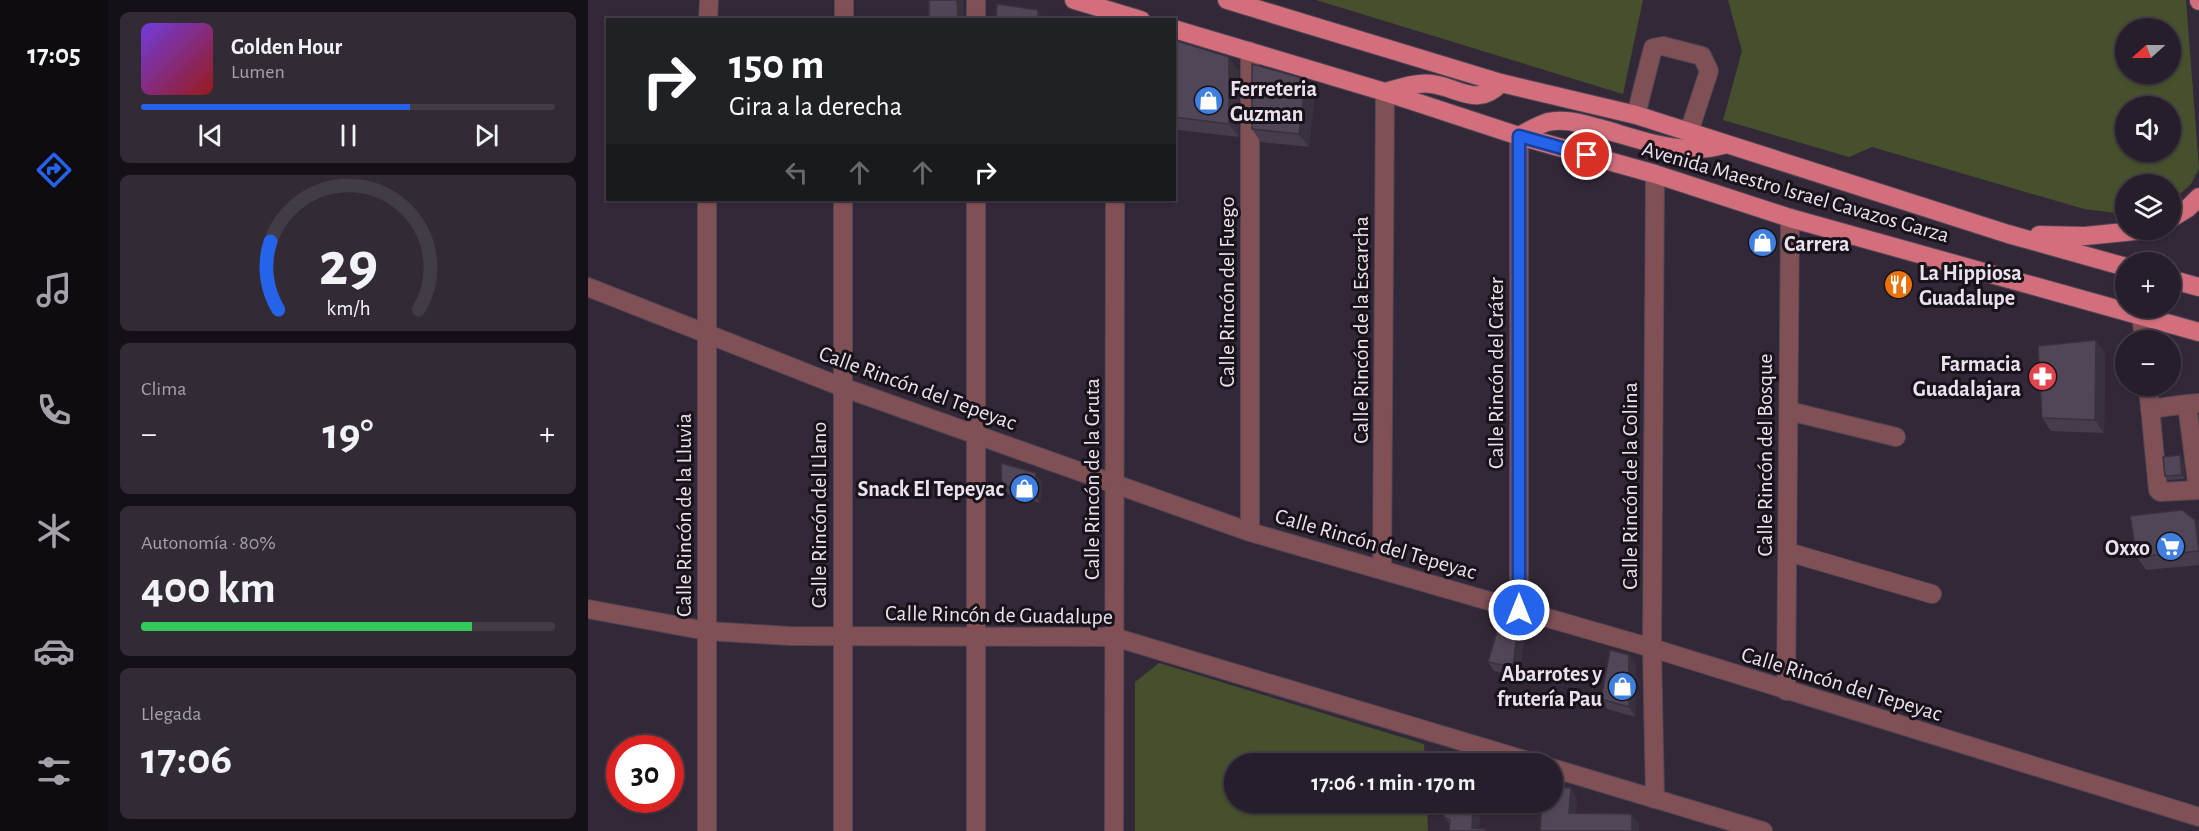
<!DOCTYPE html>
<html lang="es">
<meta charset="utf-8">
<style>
body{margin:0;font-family:"Alegreya Sans",sans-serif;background:#322b36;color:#f1f3f6;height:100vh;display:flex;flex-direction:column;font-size:22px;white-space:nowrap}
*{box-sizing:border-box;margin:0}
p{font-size:20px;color:#a4a2a8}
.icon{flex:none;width:33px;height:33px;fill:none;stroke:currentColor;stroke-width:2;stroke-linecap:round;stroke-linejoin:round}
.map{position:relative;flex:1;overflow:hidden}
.side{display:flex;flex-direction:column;gap:12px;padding:12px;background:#151017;width:480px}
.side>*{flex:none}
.top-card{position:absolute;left:18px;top:18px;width:570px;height:183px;border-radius:0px;box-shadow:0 2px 4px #0004,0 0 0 2px #423c47;background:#202124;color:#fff;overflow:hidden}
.needle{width:39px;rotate:249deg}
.buttons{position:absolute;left:1527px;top:18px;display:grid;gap:12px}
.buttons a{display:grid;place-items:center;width:66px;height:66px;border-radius:50%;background:#261e2a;box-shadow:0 2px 4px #0004,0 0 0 2px #423c47;font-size:30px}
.speed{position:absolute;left:18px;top:735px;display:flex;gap:12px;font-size:30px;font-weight:700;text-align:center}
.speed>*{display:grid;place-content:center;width:78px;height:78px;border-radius:50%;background:#261e2a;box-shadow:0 2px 4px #0004,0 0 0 2px #423c47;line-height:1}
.speed .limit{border:9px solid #d22;background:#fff;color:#111}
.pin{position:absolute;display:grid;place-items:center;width:51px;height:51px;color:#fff;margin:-26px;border:3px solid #fff;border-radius:50%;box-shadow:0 2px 6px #0007}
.me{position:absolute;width:66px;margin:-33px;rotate:0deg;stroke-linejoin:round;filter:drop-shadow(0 0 4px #0008)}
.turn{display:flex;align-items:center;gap:21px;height:126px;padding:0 24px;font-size:27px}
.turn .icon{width:78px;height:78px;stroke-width:2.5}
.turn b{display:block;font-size:42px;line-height:51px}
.lanes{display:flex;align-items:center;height:57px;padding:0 24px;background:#0003;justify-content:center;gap:30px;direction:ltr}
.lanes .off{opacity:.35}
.big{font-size:45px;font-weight:700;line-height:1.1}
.side .widget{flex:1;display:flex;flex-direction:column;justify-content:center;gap:9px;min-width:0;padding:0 21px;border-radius:9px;background:#322b36}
.side .dial{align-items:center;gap:0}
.dial svg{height:156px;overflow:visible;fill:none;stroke:#423c47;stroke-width:7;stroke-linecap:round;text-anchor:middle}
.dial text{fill:#f1f3f6;stroke:none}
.song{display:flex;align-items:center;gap:18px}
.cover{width:72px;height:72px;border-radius:9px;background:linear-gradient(135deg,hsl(260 70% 55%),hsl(0 70% 35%))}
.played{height:6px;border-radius:3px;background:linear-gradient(90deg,#2563eb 65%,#423c47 65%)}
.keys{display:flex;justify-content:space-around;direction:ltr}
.heat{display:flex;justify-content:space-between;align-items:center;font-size:33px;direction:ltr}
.charge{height:9px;border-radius:4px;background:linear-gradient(90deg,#34c759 80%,#423c47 0)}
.trip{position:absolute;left:636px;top:753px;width:339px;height:60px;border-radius:30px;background:#261e2a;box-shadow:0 2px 4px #0004,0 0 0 2px #423c47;font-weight:700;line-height:60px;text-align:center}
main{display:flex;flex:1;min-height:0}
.tabs{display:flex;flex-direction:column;width:108px;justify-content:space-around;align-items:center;background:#0f0c11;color:#a4a2a8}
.tabs .icon{width:42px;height:42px}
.tabs .on{color:#2563eb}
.tabs b{font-size:27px;color:#f1f3f6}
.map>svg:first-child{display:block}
</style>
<main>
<nav class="tabs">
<b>17:05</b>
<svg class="icon on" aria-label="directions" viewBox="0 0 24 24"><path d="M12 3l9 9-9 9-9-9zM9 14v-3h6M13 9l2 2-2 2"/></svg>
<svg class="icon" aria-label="music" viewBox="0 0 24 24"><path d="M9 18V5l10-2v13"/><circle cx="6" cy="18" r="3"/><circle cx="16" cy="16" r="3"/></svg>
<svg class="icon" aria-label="phone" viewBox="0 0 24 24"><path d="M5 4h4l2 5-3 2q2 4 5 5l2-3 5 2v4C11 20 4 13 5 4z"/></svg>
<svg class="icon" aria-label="climate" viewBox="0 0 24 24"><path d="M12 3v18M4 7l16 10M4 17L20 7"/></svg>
<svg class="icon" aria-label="car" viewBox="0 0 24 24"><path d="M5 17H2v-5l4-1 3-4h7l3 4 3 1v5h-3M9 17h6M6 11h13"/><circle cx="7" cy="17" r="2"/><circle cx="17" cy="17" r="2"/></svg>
<svg class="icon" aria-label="filters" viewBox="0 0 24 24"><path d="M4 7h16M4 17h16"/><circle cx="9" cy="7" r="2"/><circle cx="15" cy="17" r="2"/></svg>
</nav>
<section class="side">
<div class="widget">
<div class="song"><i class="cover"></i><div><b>Golden Hour</b><p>Lumen</p></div></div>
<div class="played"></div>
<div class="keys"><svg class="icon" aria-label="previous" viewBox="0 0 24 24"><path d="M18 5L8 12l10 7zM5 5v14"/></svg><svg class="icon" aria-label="pause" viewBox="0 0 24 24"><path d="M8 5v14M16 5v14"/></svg><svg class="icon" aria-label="next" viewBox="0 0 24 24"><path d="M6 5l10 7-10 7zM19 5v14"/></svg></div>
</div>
<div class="widget dial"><svg viewBox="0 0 100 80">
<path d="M14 69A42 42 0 1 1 86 69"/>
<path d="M14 69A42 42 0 0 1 10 34" stroke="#2563eb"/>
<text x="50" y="56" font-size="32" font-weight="700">29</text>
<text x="50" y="72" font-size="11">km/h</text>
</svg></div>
<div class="widget"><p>Clima</p>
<div class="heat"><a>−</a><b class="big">19°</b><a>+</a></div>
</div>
<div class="widget"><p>Autonomía · 80%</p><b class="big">400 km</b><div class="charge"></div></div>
<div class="widget"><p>Llegada</p><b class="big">17:06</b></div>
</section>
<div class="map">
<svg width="1611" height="831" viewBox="0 0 1611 831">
<rect width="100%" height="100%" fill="#332838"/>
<g fill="#46502c" fill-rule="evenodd">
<polygon points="728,0 1055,0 1035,94"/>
<path d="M 1140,0 L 1598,0 L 1611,168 L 1603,184 L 1583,202 L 1582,184 L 1538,184 L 1537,214 L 1496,209 L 1284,147 L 1261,157 L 1135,120 L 1154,51 ZM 1538,28 L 1582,28 L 1582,74 L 1538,74 ZM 1538,106 L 1582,106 L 1582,152 L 1538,152 Z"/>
<polygon points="571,663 836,744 837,763 646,764 646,802 839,803 840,831 547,831 547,682"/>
</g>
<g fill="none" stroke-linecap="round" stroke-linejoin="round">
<defs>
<g id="minor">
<polyline points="388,0 388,20"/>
<polyline points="120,20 121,0"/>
<polyline points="256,20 256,0"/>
<polyline points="1048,115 1065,48 1075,46 1114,56 1121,71 1101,132"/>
<polyline points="931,136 931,610"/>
<polyline points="0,287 254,387 662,532 1064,648 1611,817"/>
<polyline points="1553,315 1556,340"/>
<polyline points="1560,386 1570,490 1572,492 1611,490"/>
<polyline points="1562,409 1599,404"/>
<polyline points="1201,411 1308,437"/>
<polyline points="1610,490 1599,404 1611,403"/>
<polyline points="662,532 662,51"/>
<polyline points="1200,552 1344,594"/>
<polyline points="794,568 797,92"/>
<polyline points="0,609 119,631 201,636 526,637 950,764"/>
<polyline points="1198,691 1202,218"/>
<polyline points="964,768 1175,831"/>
<polyline points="1067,799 1064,648 1067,174"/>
<polyline points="119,831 119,200"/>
<polyline points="255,831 255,200"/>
<polyline points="388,831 388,200"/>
<polyline points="526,831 527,200"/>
</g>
<g id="major">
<polyline points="486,0 553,20"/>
<polyline points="639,0 913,83 1048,115 1420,234 1538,267"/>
<polyline points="1611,0 1611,1"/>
<polyline points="586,29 797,92 931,136 1067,174 1202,218 1611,332"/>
<path d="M 797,92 C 812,88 829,82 844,84 C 872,88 889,108 913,83"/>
<path d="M 931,136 C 940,131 950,125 960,122 C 977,118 995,124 1011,128 C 1051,139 1093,157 1135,145"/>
<polyline points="1582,219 1600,208 1611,197"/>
<polyline points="1451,235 1497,236 1557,230"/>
<polyline points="1582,279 1611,287"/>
</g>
</defs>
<use href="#minor" stroke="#504655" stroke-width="20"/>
<use href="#major" stroke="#504655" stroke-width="20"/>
<use href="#minor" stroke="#815055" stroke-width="18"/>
<use href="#major" stroke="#d36f7c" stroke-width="18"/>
</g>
<g fill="#463c4b">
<polygon points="586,40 651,71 651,137 590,130 586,125"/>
<polygon points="718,79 727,93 721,147 673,142 664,129"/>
<polygon points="1517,353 1516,433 1463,431 1454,418"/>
<polygon points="1595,460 1597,479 1580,480 1577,476"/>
<polygon points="454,482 452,503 420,494 414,485"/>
<polygon points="1607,520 1611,525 1611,565 1558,570 1549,557"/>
<polygon points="930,624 937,633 931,676 906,671 900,662"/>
<polygon points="1041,655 1048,664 1047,717 1019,709 1013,699"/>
<polygon points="838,802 892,802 891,829 898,829 899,831 861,831 862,824 856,817 856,807 841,807"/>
</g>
<g fill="#39313d">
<polygon points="369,0 375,0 376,20 370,19"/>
<polygon points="450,10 456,20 450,20"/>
<polygon points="641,57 651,71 651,137 641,124"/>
<polygon points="718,79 727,93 721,147 711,134"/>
<polygon points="1508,340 1517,353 1516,433 1507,420"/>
<polygon points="1592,455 1595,460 1597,479 1594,475"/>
<polygon points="448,473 454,482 452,503 446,494"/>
<polygon points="1607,520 1611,525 1611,551"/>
<polygon points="930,624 937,633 931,676 925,667"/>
<polygon points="1041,655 1048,664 1047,717 1041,707"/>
<polygon points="983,788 989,798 988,822 981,813"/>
<polygon points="885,802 892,802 891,831 884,828"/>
<polygon points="1044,814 1051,823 1051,831 1044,831"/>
</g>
<g fill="#514657" stroke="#39313d" stroke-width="1.5">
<polygon points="341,0 369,0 370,19 341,20"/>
<polygon points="409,4 450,10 450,20 408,20"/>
<polygon points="586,40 641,57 641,124 586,117"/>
<polygon points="664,64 718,79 711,134 664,129"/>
<polygon points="1508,340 1507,420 1454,418 1450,346"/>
<polygon points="1592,455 1594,475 1577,476 1575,457"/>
<polygon points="413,463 448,473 446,494 414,485"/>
<polygon points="1594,510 1607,520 1611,551 1549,557 1542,516"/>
<polygon points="912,622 930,624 925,667 900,662"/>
<polygon points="1022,650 1041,655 1041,707 1013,699"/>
<polygon points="835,760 886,761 886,764 835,764"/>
<polygon points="964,787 983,788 981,813 1044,814 1044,831 952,831 954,802 964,802"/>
<polygon points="857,802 885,802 884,828 898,829 898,831 861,831 862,820 856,817"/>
</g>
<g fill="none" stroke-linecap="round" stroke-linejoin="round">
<defs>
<polyline id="route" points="931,610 931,136 999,155"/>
</defs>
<use href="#route" stroke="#184099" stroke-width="15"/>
<use href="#route" stroke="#2563eb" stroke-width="10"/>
</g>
<defs>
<symbol id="shop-disc" viewBox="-11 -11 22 22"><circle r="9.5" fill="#3f7fe0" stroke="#18131a"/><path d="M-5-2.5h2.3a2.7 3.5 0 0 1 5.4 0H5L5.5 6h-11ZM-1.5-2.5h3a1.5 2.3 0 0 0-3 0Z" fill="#fff"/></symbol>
<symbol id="restaurant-disc" viewBox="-11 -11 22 22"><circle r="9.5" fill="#e8710a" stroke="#18131a"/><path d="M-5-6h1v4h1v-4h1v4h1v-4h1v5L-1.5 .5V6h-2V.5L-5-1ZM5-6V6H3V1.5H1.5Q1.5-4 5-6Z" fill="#fff"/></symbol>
<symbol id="pharmacy-disc" viewBox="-11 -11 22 22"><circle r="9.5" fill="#e0444e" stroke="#18131a"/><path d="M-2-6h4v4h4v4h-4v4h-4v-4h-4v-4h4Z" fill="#fff"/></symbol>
<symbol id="supermarket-disc" viewBox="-11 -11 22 22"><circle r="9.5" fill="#3f7fe0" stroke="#18131a"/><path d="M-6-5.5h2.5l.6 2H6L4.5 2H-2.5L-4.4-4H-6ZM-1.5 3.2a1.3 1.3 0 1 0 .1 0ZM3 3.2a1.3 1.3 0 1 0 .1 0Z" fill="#fff"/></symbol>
</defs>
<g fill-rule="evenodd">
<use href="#shop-disc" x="604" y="84" width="33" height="33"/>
<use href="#shop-disc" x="1158" y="226" width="33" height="33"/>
<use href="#restaurant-disc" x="1294" y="268" width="33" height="33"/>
<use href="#pharmacy-disc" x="1438" y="360" width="33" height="33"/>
<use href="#shop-disc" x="420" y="472" width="33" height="33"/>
<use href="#supermarket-disc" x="1566" y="530" width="33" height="33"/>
<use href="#shop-disc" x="1018" y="670" width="33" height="33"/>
</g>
<g text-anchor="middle" stroke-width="6" stroke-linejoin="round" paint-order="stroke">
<g font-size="22" font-weight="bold" fill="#eae3ee" stroke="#18131a" text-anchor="end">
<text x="642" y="96" text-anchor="start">Ferreteria<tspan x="642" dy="25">Guzman</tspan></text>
<text x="1196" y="251" text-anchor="start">Carrera</text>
<text x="1331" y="280" text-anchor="start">La Hippiosa<tspan x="1331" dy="25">Guadalupe</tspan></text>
<text x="1433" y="371">Farmacia<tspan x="1433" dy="25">Guadalajara</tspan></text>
<text x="416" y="496">Snack El Tepeyac</text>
<text x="1562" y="555">Oxxo</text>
<text x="1014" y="681">Abarrotes y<tspan x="1014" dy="25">frutería Pau</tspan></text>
</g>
<g font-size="22" fill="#eae3ee" stroke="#18131a">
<text transform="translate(1208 191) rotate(16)" y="8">Avenida Maestro Israel Cavazos Garza</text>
<text transform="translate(638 292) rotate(-90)" y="8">Calle Rincón del Fuego</text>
<text transform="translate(772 330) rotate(-90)" y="8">Calle Rincón de la Escarcha</text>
<text transform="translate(907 373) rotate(-90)" y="8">Calle Rincón del Cráter</text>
<text transform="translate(330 387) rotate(20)" y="8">Calle Rincón del Tepeyac</text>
<text transform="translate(1176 455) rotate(-90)" y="8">Calle Rincón del Bosque</text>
<text transform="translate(503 479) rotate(-90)" y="8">Calle Rincón de la Gruta</text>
<text transform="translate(1041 486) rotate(-90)" y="8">Calle Rincón de la Colina</text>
<text transform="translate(95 515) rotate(-90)" y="8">Calle Rincón de la Lluvia</text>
<text transform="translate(230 515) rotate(-90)" y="8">Calle Rincón del Llano</text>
<text transform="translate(788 543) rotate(16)" y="8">Calle Rincón del Tepeyac</text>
<text transform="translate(411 614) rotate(1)" y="8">Calle Rincón de Guadalupe</text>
<text transform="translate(1254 683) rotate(17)" y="8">Calle Rincón del Tepeyac</text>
</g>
</g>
</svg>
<div class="buttons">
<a><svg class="needle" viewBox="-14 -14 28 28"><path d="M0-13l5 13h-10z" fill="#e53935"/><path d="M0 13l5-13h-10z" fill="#a4a2a8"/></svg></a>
<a><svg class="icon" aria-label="sound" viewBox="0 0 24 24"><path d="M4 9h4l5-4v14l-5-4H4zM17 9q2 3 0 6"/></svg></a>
<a><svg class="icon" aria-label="layers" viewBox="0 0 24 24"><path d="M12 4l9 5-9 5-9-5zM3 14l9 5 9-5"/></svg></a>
<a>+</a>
<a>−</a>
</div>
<div class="speed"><div class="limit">30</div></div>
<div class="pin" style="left:999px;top:155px;background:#d93025"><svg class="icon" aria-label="arrive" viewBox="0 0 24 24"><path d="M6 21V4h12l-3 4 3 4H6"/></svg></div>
<svg class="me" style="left:931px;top:610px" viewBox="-20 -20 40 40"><circle r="17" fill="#2563eb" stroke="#fff" stroke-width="3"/><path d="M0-11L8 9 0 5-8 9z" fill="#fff"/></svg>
<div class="trip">17:06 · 1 min · 170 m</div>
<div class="top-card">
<div class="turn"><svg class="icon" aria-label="right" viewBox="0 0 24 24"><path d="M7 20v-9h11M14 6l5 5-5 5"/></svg><div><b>150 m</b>Gira a la derecha</div></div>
<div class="lanes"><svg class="icon off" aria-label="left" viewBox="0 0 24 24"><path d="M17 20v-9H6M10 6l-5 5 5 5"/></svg><svg class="icon off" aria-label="ahead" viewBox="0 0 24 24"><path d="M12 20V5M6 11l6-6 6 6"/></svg><svg class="icon off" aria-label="ahead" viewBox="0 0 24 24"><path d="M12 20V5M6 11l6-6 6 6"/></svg><svg class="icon" aria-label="right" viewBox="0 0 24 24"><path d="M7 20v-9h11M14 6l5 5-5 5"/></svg></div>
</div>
</div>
</main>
